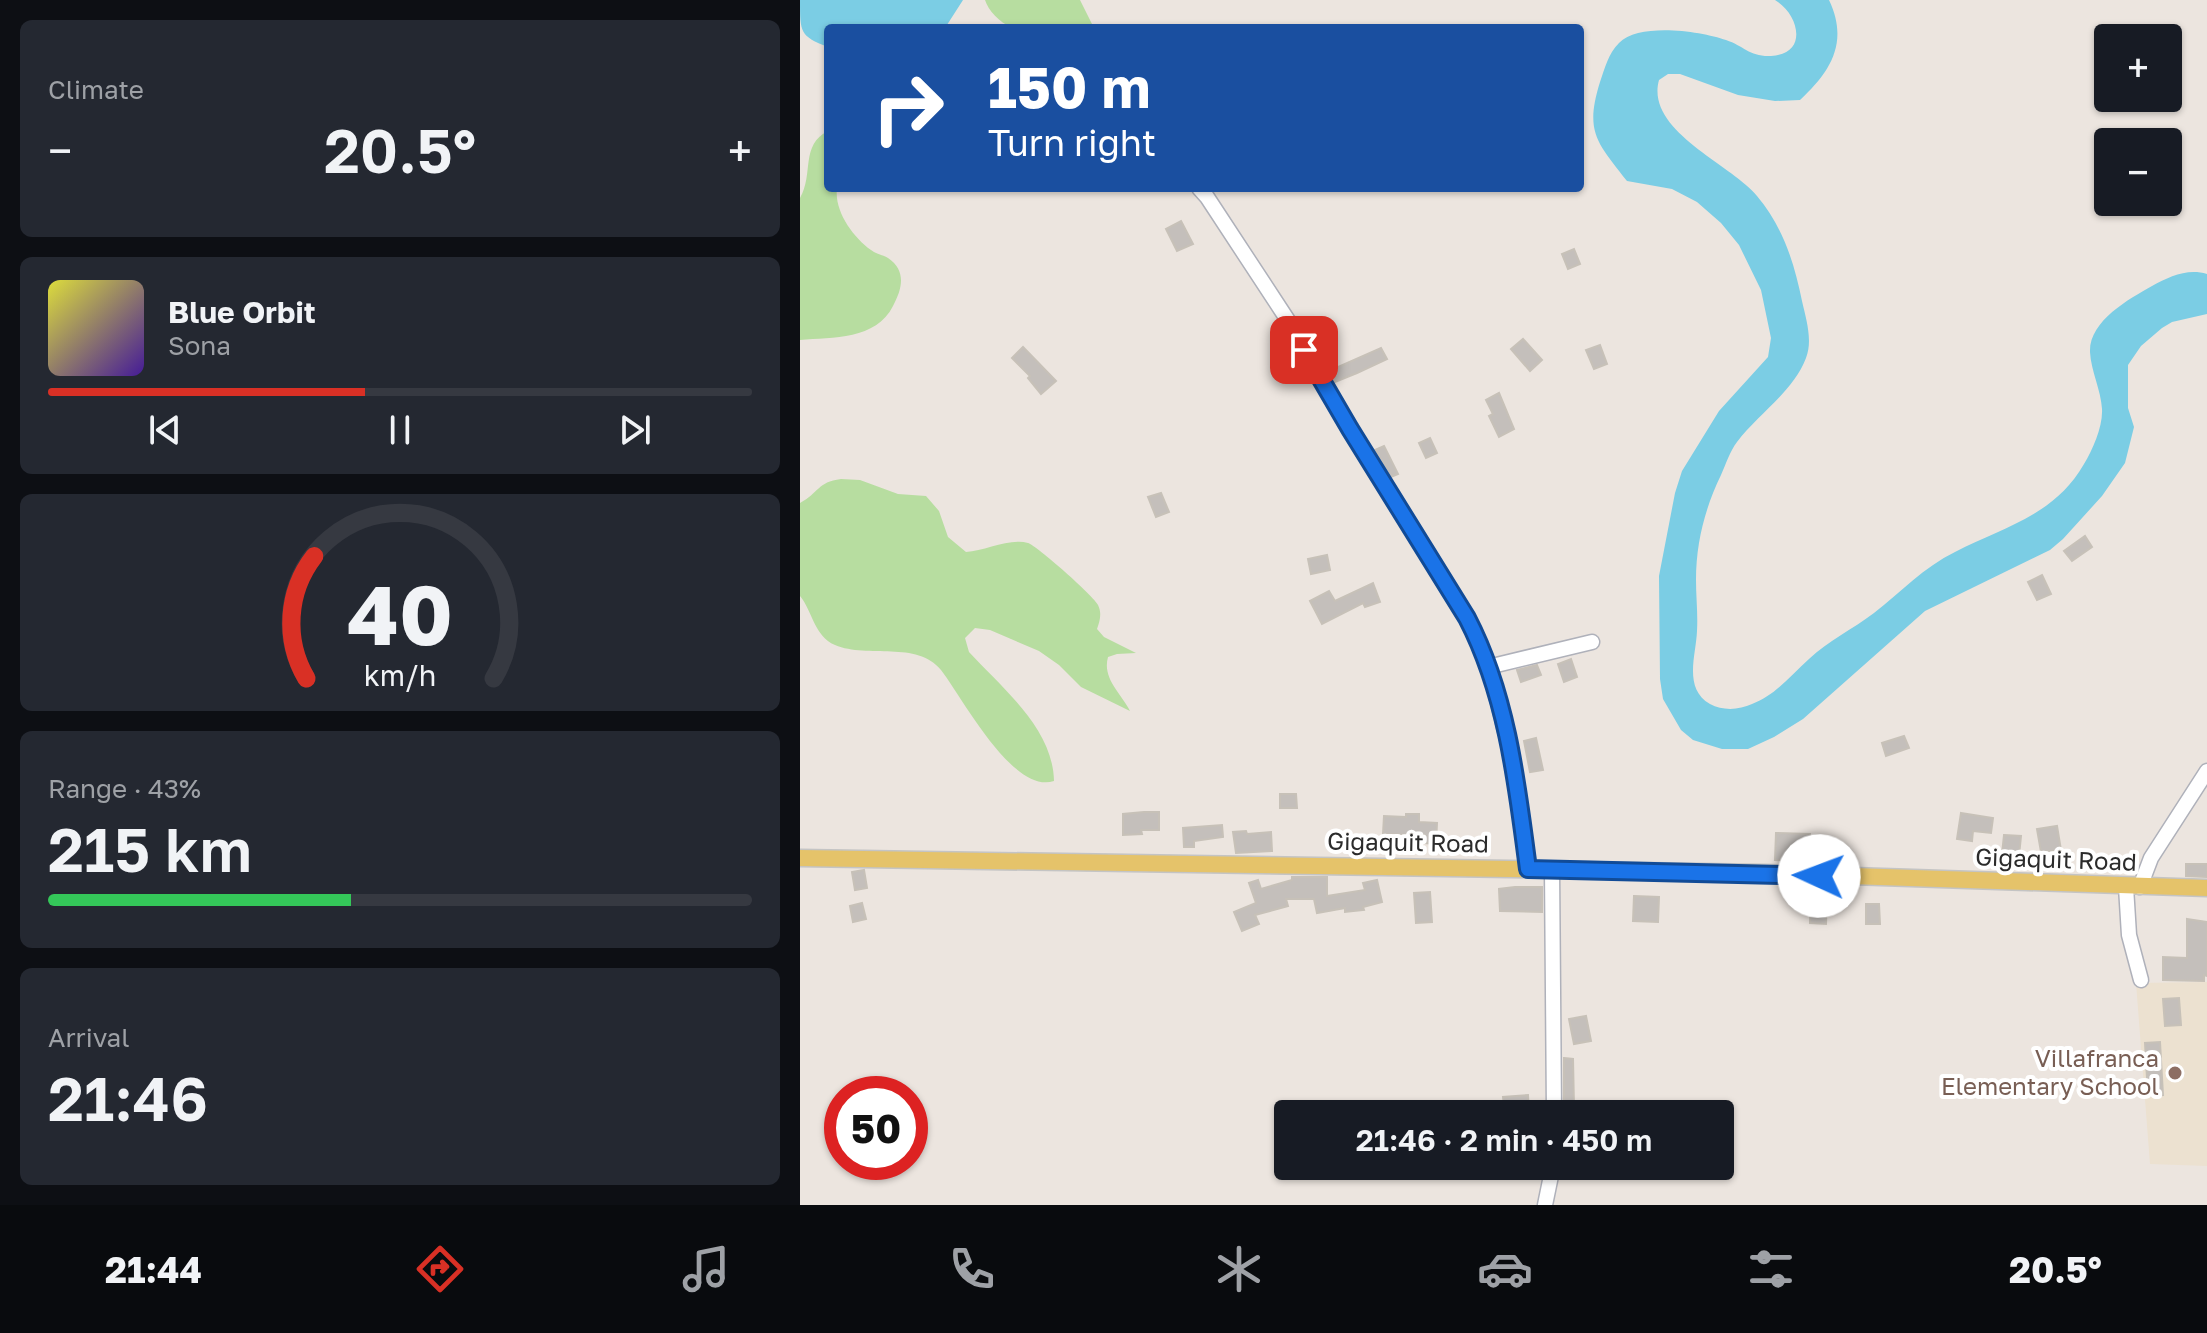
<!DOCTYPE html>
<meta charset="utf-8">
<style>
body{margin:0;font-family:"Golos Text",sans-serif;background:#242831;color:#f1f3f6;height:100vh;display:flex;flex-direction:column;font-size:30px;white-space:nowrap}
*{box-sizing:border-box;margin:0}
p{font-size:26px;color:#9ea1a6}
.icon{flex:none;width:44px;height:44px;fill:none;stroke:currentColor;stroke-width:2;stroke-linecap:round;stroke-linejoin:round}
.map{position:relative;flex:1;overflow:hidden}
.panel{display:flex;flex-direction:column;gap:20px;padding:20px;background:#0d0f14;width:800px}
.panel>*{flex:none}
.guide{position:absolute;left:24px;top:24px;width:760px;height:168px;border-radius:8px;box-shadow:0 2px 6px #0004;background:#1a4fa0;color:#fff;overflow:hidden}
.controls{position:absolute;left:1294px;top:24px;display:grid;gap:16px}
.controls a{display:grid;place-items:center;width:88px;height:88px;border-radius:8px;background:#171b24;box-shadow:0 2px 6px #0004;font-size:40px}
.speed{position:absolute;left:24px;top:1076px;display:flex;gap:16px;font-size:40px;font-weight:700;text-align:center}
.speed>*{display:grid;place-content:center;width:104px;height:104px;border-radius:50%;background:#171b24;box-shadow:0 2px 6px #0004;line-height:1}
.speed .limit{border:12px solid #d22;background:#fff;color:#111}
.pin{position:absolute;display:grid;place-items:center;width:68px;height:68px;color:#fff;margin:-34px;border-radius:16px;box-shadow:0 4px 12px #0006}
.me{position:absolute;width:88px;margin:-44px;rotate:272deg;stroke-linejoin:round;filter:drop-shadow(0 0 6px #0008)}
.turn{display:flex;align-items:center;gap:28px;height:168px;padding:0 32px;font-size:36px}
.turn .icon{width:104px;height:104px;stroke-width:2.5}
.turn b{display:block;font-size:56px;line-height:68px}
.big{font-size:60px;font-weight:600;line-height:1.1}
.panel .tile{flex:1;display:flex;flex-direction:column;justify-content:center;gap:12px;min-width:0;padding:0 28px;border-radius:12px;background:#242831}
.panel .dial{align-items:center;gap:0}
.dial svg{height:208px;overflow:visible;fill:none;stroke:#363941;stroke-width:7;stroke-linecap:round;text-anchor:middle}
.dial text{fill:#f1f3f6;stroke:none}
.song{display:flex;align-items:center;gap:24px}
.cover{width:96px;height:96px;border-radius:12px;background:linear-gradient(135deg,hsl(60 70% 55%),hsl(260 70% 35%))}
.played{height:8px;border-radius:4px;background:linear-gradient(90deg,#d93025 45%,#363941 45%)}
.keys{display:flex;justify-content:space-around;direction:ltr}
.heat{display:flex;justify-content:space-between;align-items:center;font-size:44px;direction:ltr}
.charge{height:12px;border-radius:6px;background:linear-gradient(90deg,#34c759 43%,#363941 0)}
.trip{position:absolute;left:474px;top:1100px;width:460px;height:80px;border-radius:8px;background:#171b24;box-shadow:0 2px 6px #0004;font-weight:600;line-height:80px;text-align:center}
.tabs{display:flex;height:128px;justify-content:space-around;align-items:center;background:#090b0e;color:#9ea1a6}
.tabs .icon{width:56px;height:56px}
.tabs .current{color:#d93025}
.tabs b{font-size:36px;color:#f1f3f6}
main{display:flex;flex:1;min-height:0}
.map>svg:first-child{display:block}
</style>
<main>
<section class="panel">
<div class="tile"><p>Climate</p>
<div class="heat"><a>−</a><b class="big">20.5°</b><a>+</a></div>
</div>
<div class="tile">
<div class="song"><i class="cover"></i><div><b>Blue Orbit</b><p>Sona</p></div></div>
<div class="played"></div>
<div class="keys"><svg class="icon" aria-label="previous" viewBox="0 0 24 24"><path d="M18 5L8 12l10 7zM5 5v14"/></svg><svg class="icon" aria-label="pause" viewBox="0 0 24 24"><path d="M8 5v14M16 5v14"/></svg><svg class="icon" aria-label="next" viewBox="0 0 24 24"><path d="M6 5l10 7-10 7zM19 5v14"/></svg></div>
</div>
<div class="tile dial"><svg viewBox="0 0 100 80">
<path d="M14 69A42 42 0 1 1 86 69"/>
<path d="M14 69A42 42 0 0 1 17 22" stroke="#d93025"/>
<text x="50" y="56" font-size="32" font-weight="700">40</text>
<text x="50" y="72" font-size="11">km/h</text>
</svg></div>
<div class="tile"><p>Range · 43%</p><b class="big">215 km</b><div class="charge"></div></div>
<div class="tile"><p>Arrival</p><b class="big">21:46</b></div>
</section>
<div class="map">
<svg width="1407" height="1205" viewBox="0 0 1407 1205">
<rect width="100%" height="100%" fill="#ece5df"/>
<polygon fill="#ece1d0" points="1407,982 1407,1166 1350,1164 1336,983"/>
<g fill="#b7dda0">
<path d="M 185,0 L 280,0 L 294,28 C 277,28 223,32 211,27 C 200,23 188,10 185,0 Z"/>
<path d="M 28,131 L 28,188 L 37,188 C 34,211 53,237 71,250 C 76,254 83,255 88,258 C 107,271 102,289 93,306 C 76,340 33,337 0,340 L 0,198 C 14,174 0,145 28,131 Z"/>
<path d="M 41,479 L 60,480 L 98,494 L 126,496 L 139,511 L 148,537 L 166,552 C 185,551 210,538 228,543 C 236,545 295,597 298,605 C 302,613 300,621 297,629 L 304,637 L 336,653 L 317,654 L 308,657 C 302,679 321,693 330,711 L 281,687 L 259,665 L 239,651 L 190,630 L 175,628 L 165,638 L 169,652 C 202,688 253,728 254,781 C 213,795 162,697 141,670 C 117,640 68,659 35,645 C 14,636 13,612 0,596 L 0,503 C 19,493 17,482 41,479 Z"/>
</g>
<g fill="#7bcde4">
<path d="M 0,0 L 163,0 L 145,28 L 28,28 L 28,47 C 0,36 0,33 0,0 Z"/>
<path d="M 975,0 L 1029,0 C 1049,42 1031,71 1000,100 L 975,101 L 938,95 L 880,74 L 868,74 L 859,80 C 845,131 931,164 957,196 C 983,227 994,262 1002,301 C 1006,319 1013,340 1006,358 C 993,392 958,414 937,442 C 930,451 926,464 921,475 C 905,508 896,543 896,580 C 896,597 898,614 897,631 C 896,656 883,688 910,704 C 923,711 939,710 952,704 C 976,695 990,676 1009,659 C 1028,641 1053,629 1074,613 C 1101,592 1124,567 1155,552 C 1205,526 1254,516 1284,464 C 1293,449 1303,426 1302,409 C 1301,390 1291,371 1290,352 C 1289,321 1329,299 1352,286 C 1369,277 1387,268 1407,274 L 1407,314 L 1372,322 L 1362,328 L 1341,346 L 1328,365 L 1328,408 L 1334,427 L 1325,463 L 1302,496 L 1263,539 L 1250,550 L 1125,611 L 1003,719 L 974,737 L 948,749 L 922,749 L 893,740 L 881,730 L 863,699 L 860,679 L 859,576 L 875,493 L 882,471 L 919,411 L 968,357 L 971,338 L 961,290 L 939,245 L 921,223 L 897,202 L 872,189 L 827,181 C 798,143 784,133 800,82 C 805,68 808,54 819,43 C 839,22 901,31 926,40 C 944,46 950,57 971,56 C 1009,54 999,14 975,0 Z"/>
</g>
<g fill="#c4bfbb" stroke="#c7c1b8" stroke-width="2">
<polygon points="381,221 393,244 377,251 366,229"/>
<polygon points="774,249 780,264 768,269 762,254"/>
<polygon points="723,339 742,360 730,371 711,349"/>
<polygon points="800,345 807,364 794,369 786,350"/>
<polygon points="223,347 256,381 241,394 228,378 230,376 212,358"/>
<polygon points="581,348 587,359 557,373 535,382 529,371"/>
<polygon points="699,393 714,429 699,437 689,416 693,414 686,400"/>
<polygon points="630,438 637,453 626,458 619,443"/>
<polygon points="584,446 598,474 591,477 575,450"/>
<polygon points="361,493 369,512 356,517 348,497"/>
<polygon points="1285,536 1292,547 1272,561 1264,551"/>
<polygon points="527,555 530,570 511,574 508,559"/>
<polygon points="1242,575 1251,594 1237,600 1228,582"/>
<polygon points="573,583 580,602 565,607 563,603 522,624 510,601 529,591 535,601"/>
<polygon points="771,659 777,677 764,682 758,664"/>
<polygon points="737,665 741,675 721,682 717,670"/>
<polygon points="1104,736 1109,748 1086,756 1082,743"/>
<polygon points="736,738 743,770 730,772 724,741"/>
<polygon points="480,794 496,794 497,808 480,808"/>
<polygon points="344,812 359,812 359,830 341,830 342,834 323,835 323,814"/>
<polygon points="1161,813 1193,818 1191,833 1173,831 1172,841 1157,839"/>
<polygon points="606,814 619,814 619,822 637,823 636,844 624,843 625,835 583,834 584,816 606,817"/>
<polygon points="422,825 423,837 394,841 394,847 384,847 383,828"/>
<polygon points="1257,826 1261,850 1241,852 1237,829"/>
<polygon points="446,831 447,834 471,832 472,851 436,853 433,832"/>
<polygon points="976,833 1010,834 1009,861 975,860"/>
<polygon points="1204,835 1221,836 1219,856 1202,854"/>
<polygon points="1386,864 1407,864 1407,877 1386,876"/>
<polygon points="64,870 67,888 55,890 52,872"/>
<polygon points="492,877 527,877 527,896 565,890 563,883 577,880 582,902 563,907 564,910 545,912 545,908 517,913 514,899 486,899 488,906 455,915 459,924 442,931 434,912 456,903 449,883 458,880 461,889 492,880"/>
<polygon points="715,887 742,887 742,912 700,911 699,889"/>
<polygon points="630,892 632,922 616,923 614,893"/>
<polygon points="1011,894 1027,894 1026,924 1010,923"/>
<polygon points="834,896 859,897 858,922 833,921"/>
<polygon points="62,903 66,919 53,922 50,906"/>
<polygon points="1066,904 1079,904 1080,924 1066,924"/>
<polygon points="1387,919 1407,922 1407,976 1404,975 1404,981 1363,980 1363,957 1387,958"/>
<polygon points="1379,998 1381,1025 1365,1026 1363,999"/>
<polygon points="786,1016 791,1041 774,1044 769,1019"/>
<polygon points="1360,1042 1363,1095 1348,1096 1345,1043"/>
<polygon points="764,1058 773,1059 774,1107 764,1107"/>
<polygon points="728,1095 729,1113 705,1114 703,1097"/>
</g>
<g fill="none" stroke-linecap="round" stroke-linejoin="round">
<defs>
<g id="minor">
<polyline points="399,188 407,197 489,322 550,429 675,632 690,670 714,767 728,869"/>
<polyline points="688,667 792,642"/>
<polyline points="752,869 754,1114"/>
<polyline points="1326,887 1329,935 1341,980"/>
<polyline points="1340,887 1351,858 1407,771"/>
<polyline points="745,1205 753,1166"/>
</g>
<polyline id="major" points="0,858 965,873 1407,888"/>
</defs>
<use href="#minor" stroke="#afb1ba" stroke-width="17"/>
<use href="#major" stroke="#c4c4c4" stroke-width="19"/>
<use href="#minor" stroke="#fff" stroke-width="14"/>
<use href="#major" stroke="#e5c36a" stroke-width="16"/>
</g>
<g fill="none" stroke-linecap="round" stroke-linejoin="round">
<defs>
<path id="route" d="M 504,350 L 550,429 L 667,618 C 707,695 717,784 728,869 L 1019,876"/>
</defs>
<use href="#route" stroke="#114b97" stroke-width="20"/>
<use href="#route" stroke="#1a73e8" stroke-width="14"/>
</g>
<circle fill="#8d6e63" stroke="#fff" stroke-width="3" cx="1375" cy="1073" r="8"/>
<g text-anchor="middle" stroke-width="8" stroke-linejoin="round" paint-order="stroke">
<g font-size="24" fill="#2b2b2b" stroke="#fff">
<text transform="translate(608 843) rotate(1)" y="8">Gigaquit Road</text>
<text transform="translate(1256 860) rotate(2)" y="8">Gigaquit Road</text>
</g>
<g font-size="24" fill="#785e54" stroke="#fff" text-anchor="end">
<text x="1359" y="1067">Villafranca<tspan x="1359" dy="28">Elementary School</tspan></text>
</g>
</g>
</svg>
<div class="controls">
<a>+</a>
<a>−</a>
</div>
<div class="speed"><div class="limit">50</div></div>
<div class="pin" style="left:504px;top:350px;background:#d93025"><svg class="icon" aria-label="arrive" viewBox="0 0 24 24"><path d="M6 21V4h12l-3 4 3 4H6"/></svg></div>
<svg class="me" style="left:1019px;top:876px" viewBox="-20 -20 40 40"><circle r="19" fill="#fff"/><path d="M0-13L10 11 0 6-10 11z" fill="#1a73e8"/></svg>
<div class="trip">21:46 · 2 min · 450 m</div>
<div class="guide">
<div class="turn"><svg class="icon" aria-label="right" viewBox="0 0 24 24"><path d="M7 20v-9h11M14 6l5 5-5 5"/></svg><div><b>150 m</b>Turn right</div></div>
</div>
</div>
</main>
<nav class="tabs">
<b>21:44</b>
<svg class="icon current" aria-label="directions" viewBox="0 0 24 24"><path d="M12 3l9 9-9 9-9-9zM9 14v-3h6M13 9l2 2-2 2"/></svg>
<svg class="icon" aria-label="music" viewBox="0 0 24 24"><path d="M9 18V5l10-2v13"/><circle cx="6" cy="18" r="3"/><circle cx="16" cy="16" r="3"/></svg>
<svg class="icon" aria-label="phone" viewBox="0 0 24 24"><path d="M5 4h4l2 5-3 2q2 4 5 5l2-3 5 2v4C11 20 4 13 5 4z"/></svg>
<svg class="icon" aria-label="climate" viewBox="0 0 24 24"><path d="M12 3v18M4 7l16 10M4 17L20 7"/></svg>
<svg class="icon" aria-label="car" viewBox="0 0 24 24"><path d="M5 17H2v-5l4-1 3-4h7l3 4 3 1v5h-3M9 17h6M6 11h13"/><circle cx="7" cy="17" r="2"/><circle cx="17" cy="17" r="2"/></svg>
<svg class="icon" aria-label="filters" viewBox="0 0 24 24"><path d="M4 7h16M4 17h16"/><circle cx="9" cy="7" r="2"/><circle cx="15" cy="17" r="2"/></svg>
<b>20.5°</b>
</nav>
